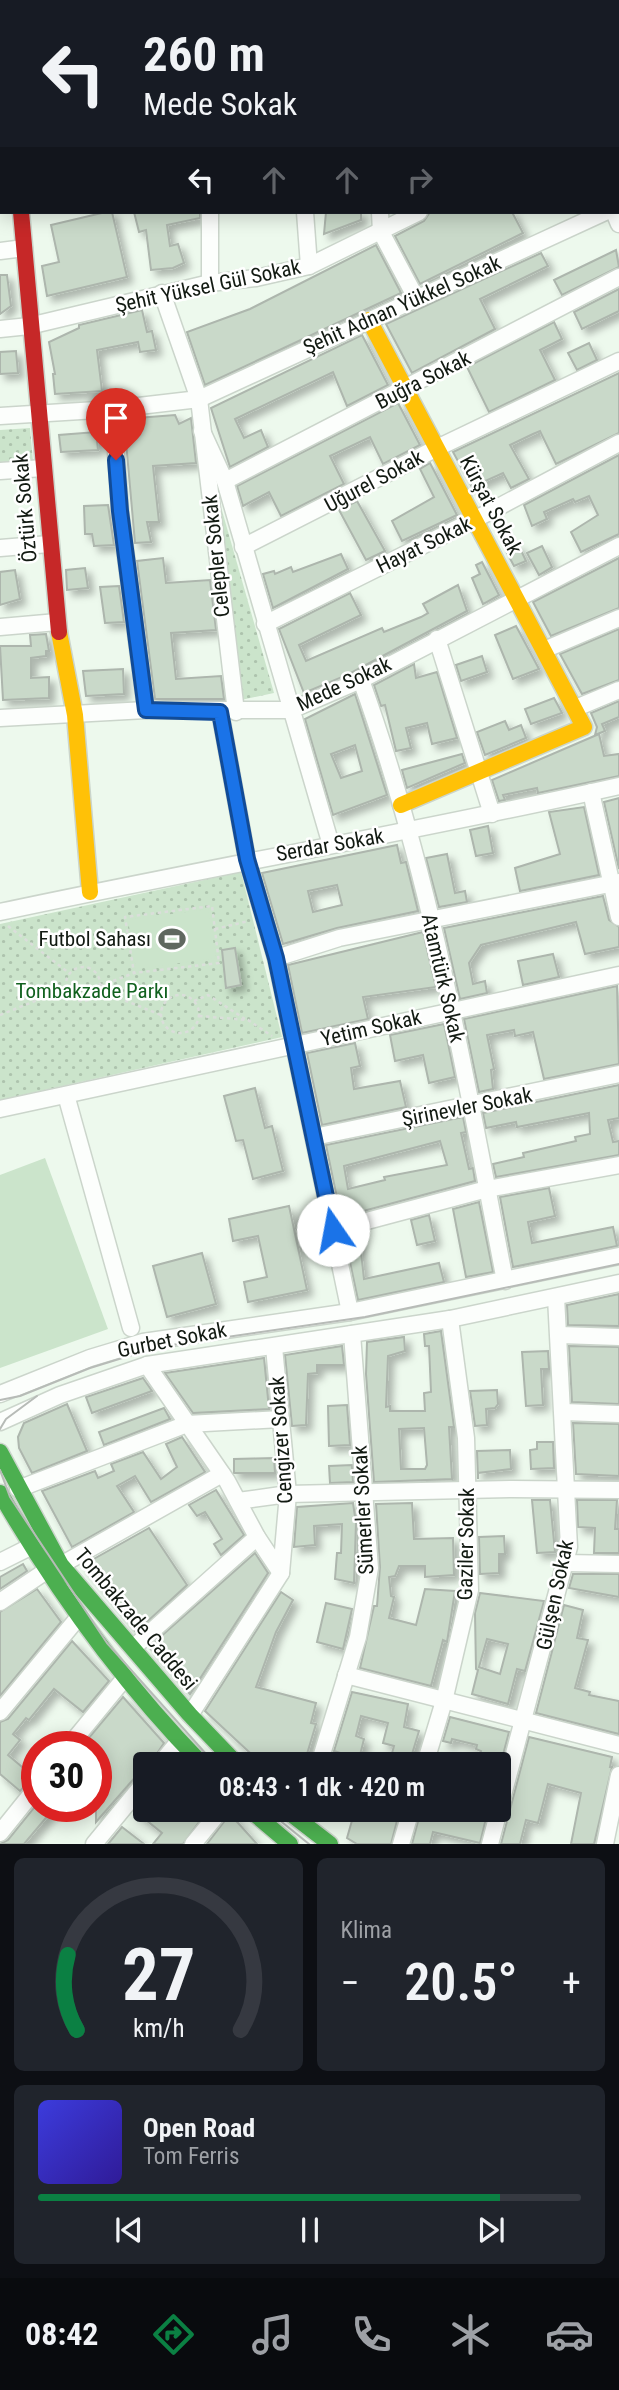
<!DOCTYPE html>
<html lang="tr">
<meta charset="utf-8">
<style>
body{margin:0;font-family:"Roboto Condensed",sans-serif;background:#20242c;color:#f1f3f6;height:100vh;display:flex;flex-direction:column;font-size:26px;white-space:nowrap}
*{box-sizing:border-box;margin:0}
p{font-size:23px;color:#9ea1a6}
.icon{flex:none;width:38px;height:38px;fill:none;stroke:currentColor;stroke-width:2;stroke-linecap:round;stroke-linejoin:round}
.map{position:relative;height:1844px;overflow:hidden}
.panel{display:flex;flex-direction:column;gap:14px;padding:14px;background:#0d0f14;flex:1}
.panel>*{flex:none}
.top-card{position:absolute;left:0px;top:0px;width:620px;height:214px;box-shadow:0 4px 18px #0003;background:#171b24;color:#f1f3f6;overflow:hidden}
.speed{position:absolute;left:21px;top:1731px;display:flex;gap:14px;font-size:35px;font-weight:700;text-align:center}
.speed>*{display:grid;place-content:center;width:91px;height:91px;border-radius:50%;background:#171b24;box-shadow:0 4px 18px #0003;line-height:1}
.speed .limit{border:10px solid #d22;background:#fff;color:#111}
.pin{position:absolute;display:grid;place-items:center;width:60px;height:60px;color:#fff;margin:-72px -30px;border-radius:50% 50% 50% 0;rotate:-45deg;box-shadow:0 0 7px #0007}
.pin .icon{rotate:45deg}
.me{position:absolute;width:77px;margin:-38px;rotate:348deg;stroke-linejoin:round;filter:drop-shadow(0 0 5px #0008)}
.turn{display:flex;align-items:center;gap:24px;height:147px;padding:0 28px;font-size:32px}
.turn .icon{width:91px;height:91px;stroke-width:2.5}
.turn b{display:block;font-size:49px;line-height:60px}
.lanes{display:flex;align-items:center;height:66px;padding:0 28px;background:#0003;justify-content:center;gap:35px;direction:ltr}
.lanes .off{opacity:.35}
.big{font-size:52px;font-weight:600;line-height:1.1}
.panel .card{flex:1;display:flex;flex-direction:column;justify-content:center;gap:10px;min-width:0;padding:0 24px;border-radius:10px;background:#20242c}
.panel .dial{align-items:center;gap:0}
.dial svg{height:182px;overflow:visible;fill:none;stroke:#363941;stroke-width:7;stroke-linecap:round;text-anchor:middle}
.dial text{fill:#f1f3f6;stroke:none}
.song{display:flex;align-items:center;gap:21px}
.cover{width:84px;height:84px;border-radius:10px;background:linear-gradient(135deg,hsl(240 70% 55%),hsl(250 70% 35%))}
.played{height:7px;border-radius:4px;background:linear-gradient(90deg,#0b8043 85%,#363941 85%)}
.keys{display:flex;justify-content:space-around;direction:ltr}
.heat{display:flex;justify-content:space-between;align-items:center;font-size:38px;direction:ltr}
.panel .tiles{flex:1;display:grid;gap:14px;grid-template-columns:1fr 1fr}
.card:last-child{grid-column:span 2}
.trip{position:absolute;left:133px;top:1752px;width:378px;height:70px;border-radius:7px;background:#171b24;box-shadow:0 4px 18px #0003;font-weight:600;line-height:70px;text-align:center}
.menu{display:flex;height:112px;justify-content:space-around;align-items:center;background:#090b0e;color:#9ea1a6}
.menu .icon{width:49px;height:49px}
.menu .selected{color:#0b8043}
.menu b{font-size:32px;color:#f1f3f6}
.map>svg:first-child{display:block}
</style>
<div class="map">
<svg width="619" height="1844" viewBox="0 0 619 1844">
<defs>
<pattern id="grass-dots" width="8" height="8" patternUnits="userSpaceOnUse" patternTransform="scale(1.75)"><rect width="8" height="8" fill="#cbe4cb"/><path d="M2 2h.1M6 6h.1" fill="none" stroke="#adc3ad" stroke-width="1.8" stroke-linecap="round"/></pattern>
<filter id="shadow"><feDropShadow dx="5.5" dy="5.5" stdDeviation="3.5" flood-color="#0004"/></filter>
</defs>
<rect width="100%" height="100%" fill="#edf9ed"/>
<g fill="url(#grass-dots)">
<polygon points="30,428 33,461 0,464 0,430"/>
<polygon points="215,500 219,500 274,693 241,700"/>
<polygon points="241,872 282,1037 0,1100 0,924"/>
</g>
<g fill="#cbe4cb">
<polygon points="208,909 216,958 136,969 128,920"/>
<polygon points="45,1158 108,1329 0,1368 0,1175"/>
</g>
<g fill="#c9d9c9" stroke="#adb6ad" stroke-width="2" fill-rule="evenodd" filter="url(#shadow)">
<polygon points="106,212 112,212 127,277 47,296 42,266 59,262 51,225"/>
<polygon points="134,212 200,212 200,218 167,225 170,246 178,244 184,263 173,268 151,270 146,230 139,232"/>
<polygon points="326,212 361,212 361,220 324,234"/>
<polygon points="430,212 512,212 523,233 420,284 395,236 424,221"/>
<polygon points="376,245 401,293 205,385 187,332 250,309"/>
<polygon points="616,250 619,267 562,295 554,280"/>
<polygon points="541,253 548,266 480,299 495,329 412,373 386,324"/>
<polygon points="0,275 7,275 11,306 0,314"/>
<polygon points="619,289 619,311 582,329 574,312"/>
<polygon points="142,310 147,332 152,331 156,350 140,352 138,342 97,350 102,391 55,394 53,374 55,374 49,342 79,328 79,325"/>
<polygon points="554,322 562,339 540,350 555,380 489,412 467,367"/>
<polygon points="362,335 388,385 347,406 333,372 235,419 244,438 261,430 268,447 230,467 211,408"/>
<polygon points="589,343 597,360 577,370 568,353"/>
<polygon points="16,351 18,373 0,374 0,352"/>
<polygon points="619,373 619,433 556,464 540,431 533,434 510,445 529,479 511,488 503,473 472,487 453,452"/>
<polygon points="398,403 420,445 383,464 370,437 330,456 344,484 281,516 269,492 243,506 237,486"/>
<polygon points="175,415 179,424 191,418 196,463 153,466 159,522 147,522 151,542 135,543 124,419"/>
<polygon points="96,432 98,450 61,452 59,435"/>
<polygon points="619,455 619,534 581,552 571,532 598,515 589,496 575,502 573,499 544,512 547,519 532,526 524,505"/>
<polygon points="430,463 457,515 402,541 392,521 434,497 420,469"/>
<polygon points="357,501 385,551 366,560 339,510"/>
<polygon points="108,505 114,545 94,546 92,534 85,534 84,506"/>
<polygon points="518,544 526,561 514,566 506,551"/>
<polygon points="542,546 552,567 539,575 527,553"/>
<polygon points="341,554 348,569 273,608 263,574 274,571 275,574 291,567 293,572"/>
<polygon points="163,558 166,583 210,580 216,630 171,633 176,679 221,676 224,699 155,699 137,561"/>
<polygon points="619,558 619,608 551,636 533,602"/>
<polygon points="482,562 499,595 483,604 472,578 480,574 476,565"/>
<polygon points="85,568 88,588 67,590 66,570"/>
<polygon points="15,570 20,599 0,605 0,572"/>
<polygon points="458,585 467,611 347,675 304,693 279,629 350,593 361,615 299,645 306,661 382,628 384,632 421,617 428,613 423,604"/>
<polygon points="119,586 124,622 105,623 100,587"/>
<polygon points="516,626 539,669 513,679 495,635"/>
<polygon points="619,629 619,680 582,694 560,654"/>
<polygon points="46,634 49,651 46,651 46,656 31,658 31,678 49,677 49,698 3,700 0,646 31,646 30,635"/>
<polygon points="482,656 487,672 461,681 456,665"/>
<polygon points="414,664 416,678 437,672 457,738 432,744 427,723 406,728 411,748 396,751 385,705 381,706 374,685"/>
<polygon points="123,669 124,694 86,696 83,671"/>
<path d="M 355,694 L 387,795 L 333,815 L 305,719 ZM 355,745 L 362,771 L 341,778 L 331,754 Z"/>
<polygon points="554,698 562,713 531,724 525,709"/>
<polygon points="619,701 619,717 602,724 605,731 595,735 597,727 591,713"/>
<polygon points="505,721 509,730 521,725 526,738 485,755 477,732"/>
<polygon points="599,734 604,756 619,754 619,776 538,793 537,788 503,795 505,800 499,801 492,780"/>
<polygon points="462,754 465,763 407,788 402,770"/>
<polygon points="619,798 619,869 604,802"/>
<polygon points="584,807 599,875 520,891 515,868 560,854 549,812"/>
<polygon points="488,826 493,853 476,856 470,830"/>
<path d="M 397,845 L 401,863 L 406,862 L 418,911 L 337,928 L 283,944 L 262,873 ZM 337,885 L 342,905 L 313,912 L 308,891 Z"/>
<polygon points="447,854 455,893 465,891 467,902 439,907 426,858"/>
<polygon points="603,896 609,920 619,927 619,947 585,954 576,922 481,945 469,963 473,984 485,981 487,993 460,999 444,928"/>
<polygon points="423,932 436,987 363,997 368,1019 302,1033 288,965"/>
<polygon points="235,948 241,985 226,988 222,950"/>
<polygon points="553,954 559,977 523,985 518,961"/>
<polygon points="617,986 619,1064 544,1079 533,1032 515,1036 514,1030 487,1035 494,1069 491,1070 493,1089 479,1092 464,1019"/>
<polygon points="444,1024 455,1077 429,1083 423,1055 395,1061 390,1035"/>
<polygon points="355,1043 360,1066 351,1068 354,1089 400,1081 406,1107 322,1125 307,1053"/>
<polygon points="619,1085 619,1118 608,1120 613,1142 619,1141 619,1155 496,1177 493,1164 524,1157 523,1153 576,1141 575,1137 590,1134 589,1113 517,1127 516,1122 486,1128 483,1113"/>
<polygon points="255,1088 265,1128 272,1126 283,1171 253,1179 243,1140 236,1141 224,1096"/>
<path d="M 463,1117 L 466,1132 L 461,1133 L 469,1169 L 473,1168 L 475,1181 L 341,1217 L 326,1145 ZM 440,1141 L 447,1165 L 384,1177 L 385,1180 L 348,1189 L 344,1166 Z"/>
<polygon points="549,1188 555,1216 528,1222 532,1243 613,1227 617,1246 513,1267 500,1197"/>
<polygon points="479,1202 493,1272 466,1277 453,1209"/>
<polygon points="289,1206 307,1290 248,1302 244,1282 267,1277 258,1236 233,1241 229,1219"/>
<polygon points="429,1215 435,1241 417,1245 411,1220"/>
<polygon points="359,1234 364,1279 439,1263 444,1282 358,1300 345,1238"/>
<polygon points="202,1253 216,1304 167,1317 153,1266"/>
<polygon points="619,1294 619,1326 568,1325 567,1305"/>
<path d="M 441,1331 L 454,1427 L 449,1427 L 452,1479 L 374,1482 L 366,1374 L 367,1342 L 404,1337 L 405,1351 L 388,1356 L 386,1407 L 390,1406 L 390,1411 L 425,1411 L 424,1393 L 431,1392 L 429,1346 L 425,1346 L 424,1334 ZM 424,1428 L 427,1465 L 425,1469 L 401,1469 L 399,1429 Z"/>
<polygon points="342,1346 344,1365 317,1365 317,1373 308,1374 306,1425 292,1426 285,1355"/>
<polygon points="569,1346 619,1347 619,1404 572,1402"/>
<polygon points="548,1351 549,1369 541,1369 543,1405 526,1406 522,1352"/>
<polygon points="264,1358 269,1409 193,1413 165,1373"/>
<polygon points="143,1378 152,1391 92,1413 86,1397"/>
<polygon points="497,1390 498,1404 495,1408 486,1409 487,1425 475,1426 470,1391"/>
<polygon points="67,1404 87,1451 32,1473 19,1448 18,1437 24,1423"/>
<polygon points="347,1405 350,1445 329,1446 328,1406"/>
<polygon points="164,1408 170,1419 104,1445 99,1432"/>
<polygon points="573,1423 619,1424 619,1476 576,1474"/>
<polygon points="182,1437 205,1472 151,1502 135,1476 117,1486 134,1512 72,1547 42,1491 95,1471 98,1478 114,1471 111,1464 143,1452 161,1479 177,1467 166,1444"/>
<polygon points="537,1442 553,1442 554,1468 531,1469 530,1450 537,1449"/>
<polygon points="510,1450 511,1469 478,1473 478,1479 477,1451"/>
<polygon points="274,1458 275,1473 234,1473 234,1459"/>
<polygon points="352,1465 353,1482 330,1483 329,1466"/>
<polygon points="216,1490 244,1535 221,1555 214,1544 222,1539 207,1515 205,1512 197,1516 189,1505"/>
<polygon points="532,1500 550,1500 555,1552 537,1553"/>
<polygon points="577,1500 617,1500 615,1529 619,1529 619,1553 594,1553 595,1528 578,1527"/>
<polygon points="353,1503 356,1523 354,1583 335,1579 337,1553 341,1553 342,1524 314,1526 315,1545 294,1547 297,1507"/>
<polygon points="412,1503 414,1539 453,1538 454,1575 425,1577 425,1566 399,1566 395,1576 389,1577 391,1596 394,1597 389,1618 416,1625 425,1589 455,1591 447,1642 443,1640 431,1686 360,1668 374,1606 377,1606 380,1567 376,1504"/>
<polygon points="149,1528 187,1585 136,1632 83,1565"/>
<polygon points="504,1536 505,1554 499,1554 499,1573 480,1574 479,1537"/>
<polygon points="255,1553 268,1573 190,1694 149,1647"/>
<polygon points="23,1564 27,1571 0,1589 0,1577"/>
<polygon points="573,1574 619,1574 619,1597 569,1588"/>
<polygon points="37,1589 61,1622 0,1696 0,1612"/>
<polygon points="281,1592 293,1600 276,1632 256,1687 316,1703 311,1723 316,1724 304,1764 262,1764 205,1711"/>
<path d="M 480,1593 L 544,1601 L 525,1671 L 517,1669 L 508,1704 L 472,1694 L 478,1670 L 476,1669 L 475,1613 ZM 487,1639 L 508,1644 L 500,1674 L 479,1667 Z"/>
<polygon points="326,1603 352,1609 343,1649 317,1642"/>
<polygon points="564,1605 583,1610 577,1638 588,1640 575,1688 590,1692 589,1695 619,1701 619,1734 536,1713"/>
<polygon points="72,1641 109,1681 83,1712 54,1689 29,1720 26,1718 13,1734 20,1740 8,1755 34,1777 20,1791 0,1774 0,1722 8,1719"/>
<polygon points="352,1692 408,1704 404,1727 419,1731 409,1764 389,1764 394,1746 383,1743 388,1723 361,1716 356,1736 364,1739 359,1759 334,1751"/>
<polygon points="123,1697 164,1743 150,1764 145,1764 145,1772 137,1775 96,1822 96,1746 82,1746"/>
<polygon points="450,1717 509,1732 499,1770 499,1764 478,1764 481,1751 476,1749 477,1745 452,1739 451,1743 443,1741"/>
<polygon points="529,1737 612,1757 610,1767 612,1767 594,1844 571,1844 581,1793 548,1784 538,1823 526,1820 520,1844 501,1844"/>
<polygon points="145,1798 145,1810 208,1810 183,1844 153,1844 162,1833 135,1811"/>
<polygon points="37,1804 56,1806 24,1844 0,1844 8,1840"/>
<polygon points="355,1810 399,1813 391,1844 357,1844 347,1838"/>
<polygon points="421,1810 488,1810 480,1843 433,1832 430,1844 412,1844"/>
<polygon points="230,1814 257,1844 207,1844"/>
<polygon points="122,1827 144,1844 108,1844"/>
</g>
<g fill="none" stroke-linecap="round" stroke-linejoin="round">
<defs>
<g id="street">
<polyline points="62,0 62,2"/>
<polyline points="313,0 313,2"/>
<polyline points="597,0 597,2"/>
<polyline points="618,62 619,62"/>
<polyline points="618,129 619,128"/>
<polyline points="0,196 2,196"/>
<polyline points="210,212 210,283"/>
<polyline points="305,212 309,266"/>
<polyline points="380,212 381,232 416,298"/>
<polyline points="614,212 619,224"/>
<polyline points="0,251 24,248"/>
<polyline points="162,293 199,399 236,712"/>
<polyline points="0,329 29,326 210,283 256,278 309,266 419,212"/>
<polyline points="113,409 120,511 146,710"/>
<polyline points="0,416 113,409 199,399 605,212"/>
<polyline points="202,431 225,481 331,845"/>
<polyline points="0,471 43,468"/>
<polyline points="225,481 619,277"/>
<polyline points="243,547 437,448 619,361"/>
<polyline points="0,548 49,544"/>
<polyline points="265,624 474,520 619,443"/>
<polyline points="0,627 57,622"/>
<polyline points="437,639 492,814"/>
<polyline points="544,650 619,618"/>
<path d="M 361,680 C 431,874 466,1079 505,1281"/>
<polyline points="576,708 619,690"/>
<polyline points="220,712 247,859 276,958 350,1312"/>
<polyline points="0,718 146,710 291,710 361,680 619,546"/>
<polyline points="591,792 619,917"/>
<path d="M 0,912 C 206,868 414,832 619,786"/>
<polyline points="276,958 339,938 619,882"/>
<polyline points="66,1095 131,1328"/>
<polyline points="0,1109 619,975"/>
<polyline points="314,1137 619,1074"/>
<polyline points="333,1230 487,1189 619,1165"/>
<polyline points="560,1335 619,1337"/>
<polyline points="147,1365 227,1481 257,1537 281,1573"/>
<polyline points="0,1394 90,1358 143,1342 350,1312 619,1256"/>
<polyline points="564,1412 619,1414"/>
<polyline points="0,1422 60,1395 147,1365 450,1319 619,1283"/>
<polyline points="18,1489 187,1424 281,1419"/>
<polyline points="238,1501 288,1494 512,1489 619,1490"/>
<polyline points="0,1562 30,1547"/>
<polyline points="566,1563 619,1564"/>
<polyline points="61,1565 222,1474"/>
<polyline points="0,1602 46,1571"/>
<polyline points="134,1647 257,1537"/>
<polyline points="346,1675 619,1745"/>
<polyline points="0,1712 77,1619"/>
<polyline points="190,1715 281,1573 288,1494 274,1347"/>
<polyline points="69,1746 124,1679"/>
<polyline points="160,1764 179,1741"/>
<polyline points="319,1764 358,1637 370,1568 352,1334"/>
<polyline points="425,1764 444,1701 470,1590 466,1438 450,1319"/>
<polyline points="0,1833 37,1787"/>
<polyline points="94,1844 145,1782"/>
<polyline points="193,1844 221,1810"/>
<polyline points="401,1844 411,1810"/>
<polyline points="490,1844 569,1547 556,1297"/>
<polyline points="605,1844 619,1775"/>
</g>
<g id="fast">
<polyline points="488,2 498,0"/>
<polyline points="0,1452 61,1565 190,1715 237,1764"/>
<path d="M 0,1493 C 57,1592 122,1682 202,1764"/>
<polyline points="250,1810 290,1844"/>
<polyline points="286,1810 330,1844"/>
</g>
<g id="slow">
<polyline points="0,104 2,104"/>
<polyline points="369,320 584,727 401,805"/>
<polyline points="59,632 75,715 90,892"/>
</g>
<g id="jam">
<polyline points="350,2 360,0"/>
<polyline points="0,73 2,73"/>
<polyline points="21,212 59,632"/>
</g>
</defs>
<use href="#street" stroke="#cbd5cb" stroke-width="19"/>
<use href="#fast" stroke="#cbd5cb" stroke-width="19"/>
<use href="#slow" stroke="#cbd5cb" stroke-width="19"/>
<use href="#jam" stroke="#cbd5cb" stroke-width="19"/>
<g stroke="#dadeda" stroke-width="2.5" stroke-dasharray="3.5 3.5" stroke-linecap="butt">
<polyline points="8,926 69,973"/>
<polyline points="215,929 249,921"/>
<circle cx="83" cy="984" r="17"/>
<polyline points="100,986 134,973 125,917 212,906 219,963 134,973"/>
<polyline points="99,990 161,1015"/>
<circle cx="180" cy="1014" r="19"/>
<polyline points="194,1001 208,995 245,1019"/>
<polyline points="0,1015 65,989"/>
<polyline points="199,1016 248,1020 272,1036"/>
</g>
<use href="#street" stroke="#fcfefc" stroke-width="16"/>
<use href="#fast" stroke="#4caf50" stroke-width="16"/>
<use href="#slow" stroke="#ffc107" stroke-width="16"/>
<use href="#jam" stroke="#c62828" stroke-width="16"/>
<g stroke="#b7bbb7" stroke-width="2">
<polyline points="425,2 434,0"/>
<polyline points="0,88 2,88"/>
<polyline points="0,1400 20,1396 90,1368 158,1347 365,1317 619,1264"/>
<polyline points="0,1429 6,1419 37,1396"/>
<polyline points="0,1470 10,1497 107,1643 215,1764"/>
<polyline points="267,1810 309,1844"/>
</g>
</g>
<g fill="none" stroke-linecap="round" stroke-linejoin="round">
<defs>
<polyline id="route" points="116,460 120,511 146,710 220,712 247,859 276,958 333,1230"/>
</defs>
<use href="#route" stroke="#114b97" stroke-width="18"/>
<use href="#route" stroke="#1a73e8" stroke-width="12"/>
</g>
<defs>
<symbol id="stadium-bare" viewBox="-9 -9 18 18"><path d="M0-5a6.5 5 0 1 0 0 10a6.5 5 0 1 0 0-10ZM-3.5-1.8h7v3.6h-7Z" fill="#5f685f" stroke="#fff" stroke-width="2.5" paint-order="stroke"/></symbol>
</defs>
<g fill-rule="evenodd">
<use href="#stadium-bare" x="153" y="920" width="38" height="38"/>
</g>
<g text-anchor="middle" stroke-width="5" stroke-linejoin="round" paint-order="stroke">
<g font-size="21" fill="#121a12" stroke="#fff">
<text transform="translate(208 286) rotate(-12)" y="7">Şehit Yüksel Gül Sokak</text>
<text transform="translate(402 305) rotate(-24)" y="7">Şehit Adnan Yükkel Sokak</text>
<text transform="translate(423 380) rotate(-27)" y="7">Buğra Sokak</text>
<text transform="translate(374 481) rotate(-28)" y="7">Uğurel Sokak</text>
<text transform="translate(491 505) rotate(62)" y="7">Kürşat Sokak</text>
<text transform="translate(25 508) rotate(-95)" y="7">Öztürk Sokak</text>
<text transform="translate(424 545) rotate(-26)" y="7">Hayat Sokak</text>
<text transform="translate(216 556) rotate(-96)" y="7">Celepler Sokak</text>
<text transform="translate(344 684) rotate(-25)" y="7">Mede Sokak</text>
<text transform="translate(330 845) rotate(-10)" y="7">Serdar Sokak</text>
<text transform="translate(443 978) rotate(77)" y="7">Atamtürk Sokak</text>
<text transform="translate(371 1028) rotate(-13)" y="7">Yetim Sokak</text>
<text transform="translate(467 1107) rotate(-11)" y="7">Şirinevler Sokak</text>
<text transform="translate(172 1340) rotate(-11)" y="7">Gurbet Sokak</text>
<text transform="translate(281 1440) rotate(-94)" y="7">Cengizer Sokak</text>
<text transform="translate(363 1510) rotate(-93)" y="7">Sümerler Sokak</text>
<text transform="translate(466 1544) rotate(-89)" y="7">Gaziler Sokak</text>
<text transform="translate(555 1595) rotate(-78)" y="7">Gülşen Sokak</text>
<text transform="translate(136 1619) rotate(50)" y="7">Tombakzade Caddesi</text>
</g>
<g font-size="21" fill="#121a12" stroke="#fff" text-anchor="end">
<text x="151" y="946">Futbol Sahası</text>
</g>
<g font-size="21" fill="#11611e" stroke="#fff">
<text x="92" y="998">Tombakzade Parkı</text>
</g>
</g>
</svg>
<div class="speed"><div class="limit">30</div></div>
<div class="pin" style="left:116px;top:460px;background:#d93025"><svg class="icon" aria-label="arrive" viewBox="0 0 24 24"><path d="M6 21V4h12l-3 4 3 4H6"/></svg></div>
<svg class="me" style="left:333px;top:1230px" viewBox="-20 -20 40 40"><circle r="19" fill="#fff"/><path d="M0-13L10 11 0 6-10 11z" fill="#1a73e8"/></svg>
<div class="trip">08:43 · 1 dk · 420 m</div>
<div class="top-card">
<div class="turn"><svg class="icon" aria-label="left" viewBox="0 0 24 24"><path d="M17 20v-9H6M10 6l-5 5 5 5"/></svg><div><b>260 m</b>Mede Sokak</div></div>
<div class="lanes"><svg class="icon" aria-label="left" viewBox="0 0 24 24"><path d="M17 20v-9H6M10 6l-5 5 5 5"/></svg><svg class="icon off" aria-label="ahead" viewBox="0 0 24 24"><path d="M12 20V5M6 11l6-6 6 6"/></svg><svg class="icon off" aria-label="ahead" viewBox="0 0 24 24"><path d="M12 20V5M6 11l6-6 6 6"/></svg><svg class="icon off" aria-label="right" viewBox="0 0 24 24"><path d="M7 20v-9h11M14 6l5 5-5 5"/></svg></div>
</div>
</div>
<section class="panel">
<div class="tiles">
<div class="card dial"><svg viewBox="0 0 100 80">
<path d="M14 69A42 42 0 1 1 86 69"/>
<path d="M14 69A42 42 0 0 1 10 36" stroke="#0b8043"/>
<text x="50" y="56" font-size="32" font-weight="700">27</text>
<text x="50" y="72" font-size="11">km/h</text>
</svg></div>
<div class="card"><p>Klima</p>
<div class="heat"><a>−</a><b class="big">20.5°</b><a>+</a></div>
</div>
<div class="card">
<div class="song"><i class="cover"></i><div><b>Open Road</b><p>Tom Ferris</p></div></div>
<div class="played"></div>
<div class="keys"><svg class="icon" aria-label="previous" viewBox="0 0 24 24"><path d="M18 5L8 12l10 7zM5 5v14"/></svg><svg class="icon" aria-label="pause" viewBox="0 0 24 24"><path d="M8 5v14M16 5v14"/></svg><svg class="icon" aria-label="next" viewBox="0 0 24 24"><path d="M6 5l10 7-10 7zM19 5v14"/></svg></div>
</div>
</div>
</section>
<nav class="menu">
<b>08:42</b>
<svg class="icon selected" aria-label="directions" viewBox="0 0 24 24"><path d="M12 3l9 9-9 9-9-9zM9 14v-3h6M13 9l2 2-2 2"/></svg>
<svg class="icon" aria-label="music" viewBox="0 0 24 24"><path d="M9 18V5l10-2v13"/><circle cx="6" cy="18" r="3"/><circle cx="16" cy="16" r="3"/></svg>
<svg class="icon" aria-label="phone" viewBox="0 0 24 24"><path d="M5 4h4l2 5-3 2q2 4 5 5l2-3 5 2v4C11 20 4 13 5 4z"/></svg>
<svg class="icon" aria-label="climate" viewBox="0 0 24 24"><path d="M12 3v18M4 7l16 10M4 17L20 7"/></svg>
<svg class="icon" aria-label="car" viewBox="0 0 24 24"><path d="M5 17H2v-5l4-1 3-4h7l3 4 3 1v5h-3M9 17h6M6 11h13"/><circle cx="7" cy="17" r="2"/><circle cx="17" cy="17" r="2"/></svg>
</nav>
